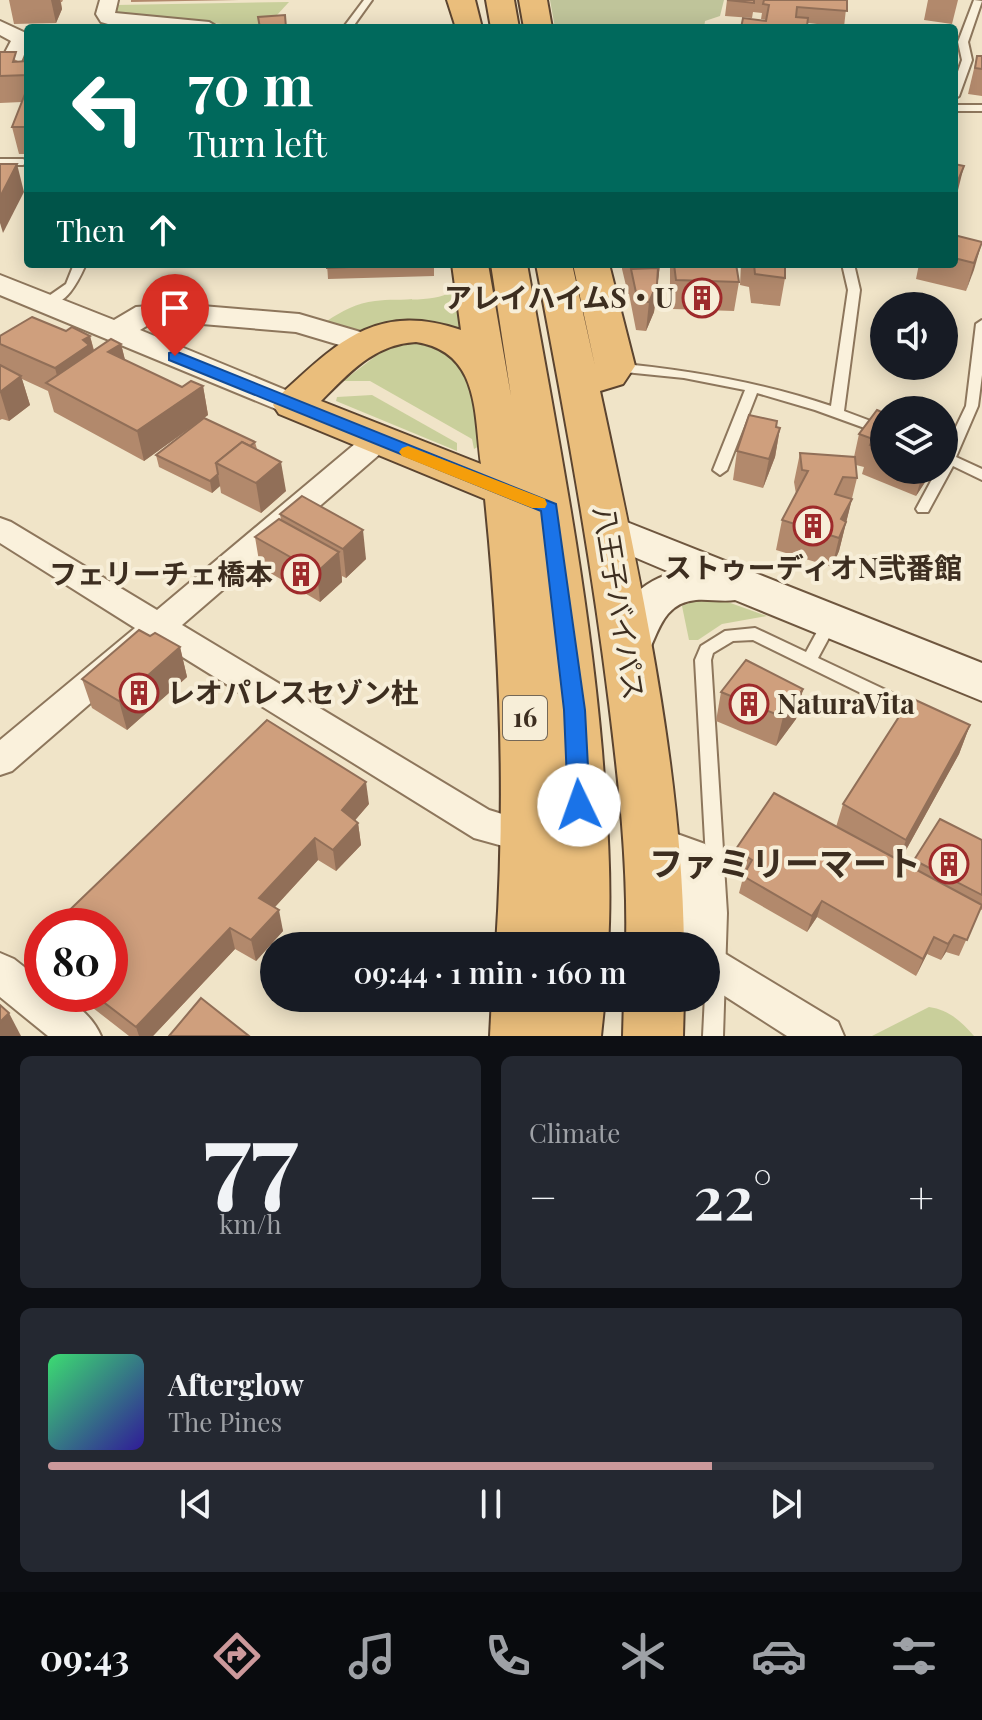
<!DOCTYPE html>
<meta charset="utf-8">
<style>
body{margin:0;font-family:"Playfair Display","Noto Sans JP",serif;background:#242831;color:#f1f3f6;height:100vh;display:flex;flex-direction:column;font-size:30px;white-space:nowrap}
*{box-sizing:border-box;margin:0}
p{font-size:26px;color:#9ea1a6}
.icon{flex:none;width:44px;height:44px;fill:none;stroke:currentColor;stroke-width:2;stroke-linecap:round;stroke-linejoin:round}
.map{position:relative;height:1036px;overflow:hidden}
.drawer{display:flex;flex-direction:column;gap:20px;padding:20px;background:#0d0f14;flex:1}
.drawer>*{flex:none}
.banner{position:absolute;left:24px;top:24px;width:934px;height:244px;border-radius:8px;box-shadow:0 4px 20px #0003;background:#00695c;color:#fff;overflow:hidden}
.tools{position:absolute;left:870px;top:292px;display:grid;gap:16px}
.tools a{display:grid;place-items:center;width:88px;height:88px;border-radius:50%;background:#171b24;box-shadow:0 4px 20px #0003;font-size:40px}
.speed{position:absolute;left:24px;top:908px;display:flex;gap:16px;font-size:40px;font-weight:700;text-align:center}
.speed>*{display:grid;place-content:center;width:104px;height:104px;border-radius:50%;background:#171b24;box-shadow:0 4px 20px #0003;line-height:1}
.speed .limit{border:12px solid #d22;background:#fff;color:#111}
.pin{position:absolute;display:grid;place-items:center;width:68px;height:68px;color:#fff;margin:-82px -34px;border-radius:50% 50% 50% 0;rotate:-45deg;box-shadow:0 0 8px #0007}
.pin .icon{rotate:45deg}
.me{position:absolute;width:88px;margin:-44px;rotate:357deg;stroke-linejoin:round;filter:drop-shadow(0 0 6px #0008)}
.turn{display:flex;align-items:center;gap:28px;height:168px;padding:0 32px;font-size:36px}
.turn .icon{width:104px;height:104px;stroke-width:2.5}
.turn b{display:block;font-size:56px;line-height:68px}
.then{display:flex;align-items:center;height:76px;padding:0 32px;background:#0003;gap:16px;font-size:30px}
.big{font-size:60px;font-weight:600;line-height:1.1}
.drawer .card{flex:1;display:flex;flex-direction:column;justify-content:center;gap:12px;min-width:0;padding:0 28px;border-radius:12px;background:#242831}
.drawer .dial{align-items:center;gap:0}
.dial b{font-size:104px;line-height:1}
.song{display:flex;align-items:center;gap:24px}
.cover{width:96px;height:96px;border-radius:12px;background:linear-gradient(135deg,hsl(140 70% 55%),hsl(250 70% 35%))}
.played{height:8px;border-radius:4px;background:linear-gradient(90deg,#cc999b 75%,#363941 75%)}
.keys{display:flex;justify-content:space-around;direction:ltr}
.heat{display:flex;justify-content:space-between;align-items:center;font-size:44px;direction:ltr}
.drawer .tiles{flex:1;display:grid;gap:20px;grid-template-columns:1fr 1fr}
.card:last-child{grid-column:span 2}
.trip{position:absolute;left:260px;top:932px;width:460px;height:80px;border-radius:40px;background:#171b24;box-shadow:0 4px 20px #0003;font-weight:600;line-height:80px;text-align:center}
.dock{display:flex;height:128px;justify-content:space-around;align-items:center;background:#090b0e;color:#9ea1a6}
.dock .icon{width:56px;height:56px}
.dock .active{color:#cc999b}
.dock b{font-size:36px;color:#f1f3f6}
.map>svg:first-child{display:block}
</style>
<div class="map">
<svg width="982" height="1036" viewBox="0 0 982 1036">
<rect width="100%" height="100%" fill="#f0e4c8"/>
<g fill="#c9cf9b">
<polygon points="289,2 265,28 119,14 114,11 116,5"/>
<path d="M 457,288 L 463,332 L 357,332 L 327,321 C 342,311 357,303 375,301 C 401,297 436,305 457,288 Z"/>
<path d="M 413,343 C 472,352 477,394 481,445 L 474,449 L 472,439 L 370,381 L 343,381 L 385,349 Z"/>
<polygon points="372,395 457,443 457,451 336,401 337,397"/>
<polygon points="700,599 722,600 767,616 722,624 698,640 689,640 682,606"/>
<path d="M 929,1007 C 949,1010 961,1021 974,1036 L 872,1036 Z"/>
</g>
<polygon fill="#bfc49a" points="550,0 724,0 720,16 705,21 704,28 555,28"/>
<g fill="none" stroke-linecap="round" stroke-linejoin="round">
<defs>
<g id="service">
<polygon points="364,0 372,0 352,28 343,28"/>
<polygon points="974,0 982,1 968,42 972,60 959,96 954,99 954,83 962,60 958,42"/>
<rect x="954" y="105" width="28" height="6"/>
<polygon points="0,159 23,159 28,162 23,165 0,165"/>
<path d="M 74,264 L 86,264 C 78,282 66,307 43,306 L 43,300 L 66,284 Z"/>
<path d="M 842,264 L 854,264 L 860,290 L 844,411 L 884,426 L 884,435 L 815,410 L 757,393 L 727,470 L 720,475 L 713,470 L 745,390 L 684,378 L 615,371 L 609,367 L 615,363 C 688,370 761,382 831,406 L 848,290 Z"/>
<polygon points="982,320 982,375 978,406 956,457 982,469 982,480 953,466 928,512 918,512 916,509 937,470 944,470 944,452 966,406 976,324"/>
<polygon points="830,615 835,617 838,621 818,658 928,710 930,715 928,720 922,721 916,720 753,640 733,641 713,653 711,660 727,913 723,1036 703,1036 709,913 695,660 701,646 725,631 755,628 806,652 825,617"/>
</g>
<g id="minor">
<polygon points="100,0 118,0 115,13 209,22 219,28 151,28 108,24 101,22 96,14"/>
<path d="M 0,21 L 28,34 C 28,49 19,75 4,79 L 0,78 L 0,62 L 11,41 L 0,35 Z"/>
<polygon points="378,431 388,433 392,440 388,447 182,625 489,810 541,826 547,837 541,848 528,853 474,838 160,643 12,771 0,775 0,740 135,628 0,543 0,518 11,522 157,610 368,433"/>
<polygon points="652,825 705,844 711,855 714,947 838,1022 844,1036 787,1036 706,984 706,946 675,946 673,865 639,852 633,841 639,830"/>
<path d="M 0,953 L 14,959 L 42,981 L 42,994 C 67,994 91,1013 101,1036 L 48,1036 L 0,997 Z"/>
</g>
<polygon id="tertiary" points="0,275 114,320 136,307 178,304 299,314 374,336 379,343 374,350 363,352 296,332 178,322 153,322 140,330 305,398 310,405 305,412 293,416 0,295"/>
<path id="secondary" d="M 609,515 L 982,663 L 982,701 L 735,600 C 723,602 709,599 696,600 C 661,603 658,636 644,661 L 628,667 L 612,661 L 605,649 C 617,612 633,585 672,573 L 594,540 L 588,530 L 594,520 Z"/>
<g id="trunk">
<polygon points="447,0 475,0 482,28 456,28"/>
<polygon points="486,0 514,0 519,28 491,28"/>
<polygon points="519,0 547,0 552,28 524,28"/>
<path d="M 452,264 L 488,264 L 511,396 L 491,264 L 527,264 C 556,426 588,587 602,751 C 607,816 612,881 608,946 L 496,946 C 506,796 500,648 485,499 L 279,414 L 273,405 L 279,396 C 337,343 376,301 461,330 ZM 416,342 C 480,352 474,413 481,464 L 321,401 C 349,373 374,344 416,342 Z"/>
<path d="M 536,264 L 572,264 L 595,366 L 573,264 L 609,264 L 635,366 L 623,384 L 600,391 C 638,568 682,765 684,946 L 626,946 C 628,864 619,784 609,703 C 591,556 564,410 536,264 Z"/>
<polygon points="492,998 605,998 601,1036 490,1036"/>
<polygon points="624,998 684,998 683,1036 623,1036"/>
</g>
</defs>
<use href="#service" stroke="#8d765c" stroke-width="4"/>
<use href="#minor" stroke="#8d765c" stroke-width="4"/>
<use href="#tertiary" stroke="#8d765c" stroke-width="4"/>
<use href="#secondary" stroke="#6f573f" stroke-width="4"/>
<use href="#trunk" stroke="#5b4430" stroke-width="4"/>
<use href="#service" fill="#faf1dc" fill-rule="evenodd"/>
<use href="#minor" fill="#faf1dc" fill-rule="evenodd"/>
<use href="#tertiary" fill="#faf1dc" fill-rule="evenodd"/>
<use href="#secondary" fill="#faf1dc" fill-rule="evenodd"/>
<use href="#trunk" fill="#eabe7c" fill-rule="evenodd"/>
</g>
<g fill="#b2896c">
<polygon points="9,0 63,0 62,2 61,2 62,9 56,23 14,24"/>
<polygon points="131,0 239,0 131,2"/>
<polygon points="727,0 847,0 844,27 808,23 807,28 741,28 767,20 761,19 762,13 753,12 752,18 725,16"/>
<polygon points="928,0 958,0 952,24 924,20"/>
<polygon points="0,52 18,61 28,61 28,154 19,154 12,127 22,102 0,103"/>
<polygon points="977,56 982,56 982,96 968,94"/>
<polygon points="954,235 982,242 966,291 916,279 919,264 954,264"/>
<polygon points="96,264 142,264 141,268 96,267"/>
<polygon points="151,264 261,264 260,267 152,267"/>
<polygon points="327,264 434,264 434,276 328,279"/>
<polygon points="622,264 662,264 662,265 660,265 654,312 646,331 636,330 629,294 628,294 622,269"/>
<polygon points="670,264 736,264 739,282 734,311 673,309 670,286"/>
<polygon points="741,264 785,264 785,278 780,306 751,303 749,287 740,285"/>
<polygon points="66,331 90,336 94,350 121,344 125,360 182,387 203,386 208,415 204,418 255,442 257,449 286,491 261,513 221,493 220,486 212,493 159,467 156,455 193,426 144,461 54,412 48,391 22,379 30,405 9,421 2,419 0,420 0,336"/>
<polygon points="884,413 884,470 933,470 916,496 862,474 864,467 856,465 857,478 839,551 832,567 776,550 782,520 796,494 794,482 800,453 854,457 859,434"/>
<polygon points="776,427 780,428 775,457 763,488 733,480 737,451"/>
<polygon points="280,514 366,559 346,578 342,576 342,582 320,602 260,567 255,537 281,520"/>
<polygon points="150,636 180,647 187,677 127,730 92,708 82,679"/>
<polygon points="803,689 796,719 776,746 716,721 721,692"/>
<polygon points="970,725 959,754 900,861 912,867 914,860 982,840 982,910 980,909 959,956 946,952 941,960 927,954 916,976 817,917 807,932 739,893 744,874 732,866 736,849 836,827 843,804"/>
<polygon points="369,804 355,820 358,823 361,845 336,871 318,860 275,907 283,931 256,961 235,949 153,1036 129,1036 75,994 110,994 110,926"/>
<polygon points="42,937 42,969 32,947"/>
</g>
<g fill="#916f58">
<polygon points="51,0 60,0 62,9 56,23"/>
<polygon points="17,164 24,192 3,233 0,223 0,197"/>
<polygon points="964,166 957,194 954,201 955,188"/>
<polygon points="982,242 974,270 966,291 974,263"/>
<polygon points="659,264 660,264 654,312 646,331 649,302 656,286"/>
<polygon points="90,336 97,364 61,391 55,368 83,340"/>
<polygon points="121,344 128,372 108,352"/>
<polygon points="21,376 30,405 9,421 0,392"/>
<polygon points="203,386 208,415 144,461 137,431"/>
<polygon points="780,428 775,457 763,488 769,459"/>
<polygon points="281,462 286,491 261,513 256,483"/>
<polygon points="924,470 933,470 916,496"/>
<polygon points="218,474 220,486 212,493 210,481"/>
<polygon points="852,499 839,551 832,567 839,538 841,519"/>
<polygon points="363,530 366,559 346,578 343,549"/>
<polygon points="339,552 342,582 320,602 317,572"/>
<polygon points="180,647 187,677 127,730 119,701"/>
<polygon points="803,689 796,719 776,746 783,717"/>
<polygon points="970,725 959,754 896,868 906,840"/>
<polygon points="366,782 369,804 345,832 342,810"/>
<polygon points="358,823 361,845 336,871 333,850"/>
<polygon points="315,838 318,860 263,920 259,898"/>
<polygon points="822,901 817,917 807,932 812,916"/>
<polygon points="279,910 283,931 256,961 251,940"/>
<polygon points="230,928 235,949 153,1036 139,1036 136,1027"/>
<polygon points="954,935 946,952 941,960 948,944"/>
<polygon points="934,937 927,954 916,976 923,959"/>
<polygon points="9,1013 21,1036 0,1036 0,1022"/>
</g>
<g fill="#cf9f7d" stroke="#916f58" stroke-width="2">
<polygon points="727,0 754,0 754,3"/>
<polygon points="764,0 847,0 847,11 797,7 796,17 808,18 807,26 799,26 799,28 741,28 743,18 766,21 769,5 763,4"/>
<polygon points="285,15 286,28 260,28 258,17"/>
<polygon points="0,52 16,52 13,62 28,61 28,75 0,76"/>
<polygon points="977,56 982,56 982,69 975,68"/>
<polygon points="25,94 28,94 28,127 12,127"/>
<polygon points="0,164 17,164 0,197"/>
<polygon points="954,164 964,166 955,188 954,187"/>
<polygon points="954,235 982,242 974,263 954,258"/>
<polygon points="327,264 424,264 327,268"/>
<polygon points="630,264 659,264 658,265 630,266"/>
<polygon points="674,264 736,264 739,282 676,280"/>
<polygon points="754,264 785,264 785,278 755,274"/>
<polygon points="658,268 657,284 649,302 638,302 631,269"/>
<polygon points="32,317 66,331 72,327 90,336 83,340 89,345 55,368 0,344 0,336"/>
<polygon points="111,339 121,344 108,352 182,387 191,381 203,386 137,431 46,383"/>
<polygon points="0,365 21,376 0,392"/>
<polygon points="877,410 884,413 884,451 870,445 873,439 859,434"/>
<polygon points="749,415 777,421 776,427 780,428 769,459 737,451"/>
<polygon points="204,418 255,442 250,446 242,442 216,463 218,474 210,481 156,455"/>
<polygon points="242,442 281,462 256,483 216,463"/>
<polygon points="800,453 855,457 857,478 843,477 835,494 852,499 841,519 846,522 839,538 782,520 808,471 802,470"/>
<polygon points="302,496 363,530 343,549 280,514"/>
<polygon points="279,519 339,552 317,572 255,537"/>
<polygon points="139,630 150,636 155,633 180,647 119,701 82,679"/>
<polygon points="746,660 803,689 783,717 721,692"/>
<polygon points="911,698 970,725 906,840 843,804"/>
<polygon points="267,720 366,782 342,810 358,823 333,850 315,838 259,898 279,910 251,940 230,928 136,1027 93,994 110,994 110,926 53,926"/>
<polygon points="774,793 982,905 967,940 954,935 948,944 934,937 923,959 822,901 812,916 743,876 752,860 736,849"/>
<polygon points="940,819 982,840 982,895 914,860"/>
<polygon points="42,937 42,955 32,947"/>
<polygon points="201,998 249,1036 169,1036"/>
<polygon points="0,1005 9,1013 0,1022"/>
</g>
<polygon fill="#1a73e8" stroke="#114b97" stroke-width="2" points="175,351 556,504 585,710 590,805 587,812 579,814 571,812 568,805 564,710 541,511 169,360 169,353"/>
<polygon fill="#f59e0b" points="408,446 545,499 547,504 545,508 532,508 402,456 399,452 402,448"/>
<defs>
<symbol id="building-ring" viewBox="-11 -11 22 22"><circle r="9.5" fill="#f7eed8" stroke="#9e2a2b" stroke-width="1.5"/><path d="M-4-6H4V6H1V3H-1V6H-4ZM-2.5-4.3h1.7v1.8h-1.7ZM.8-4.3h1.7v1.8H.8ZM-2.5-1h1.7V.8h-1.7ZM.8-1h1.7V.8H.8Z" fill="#9e2a2b"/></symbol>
</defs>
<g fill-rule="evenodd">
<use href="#building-ring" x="680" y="276" width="44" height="44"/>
<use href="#building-ring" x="791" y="504" width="44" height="44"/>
<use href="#building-ring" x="279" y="552" width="44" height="44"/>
<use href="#building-ring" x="117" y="671" width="44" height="44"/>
<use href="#building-ring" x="727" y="682" width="44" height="44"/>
<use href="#building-ring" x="927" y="842" width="44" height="44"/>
</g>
<g text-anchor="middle" stroke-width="8" stroke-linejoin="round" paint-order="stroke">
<rect fill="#f7eed8" stroke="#756857" stroke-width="2" x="503" y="696" width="44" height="44" rx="6"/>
<g font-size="26" font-weight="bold" fill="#3d2e20">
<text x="525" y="727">16</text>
</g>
<g font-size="28" font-weight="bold" fill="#3d2e20" stroke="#f7eed8" text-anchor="end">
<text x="674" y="308">アレイハイムS・U</text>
<text x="813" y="578" text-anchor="middle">ストゥーディオN弐番館</text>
<text x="273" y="584">フェリーチェ橋本</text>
<text x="167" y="703" text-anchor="start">レオパレスセゾン杜</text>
<text x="777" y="714" text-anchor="start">NaturaVita</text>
</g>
<g font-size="28" fill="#3d2e20" stroke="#f7eed8">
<text transform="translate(619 603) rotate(81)" y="10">八王子バイパス</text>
</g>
<g font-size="34" font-weight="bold" fill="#3d2e20" stroke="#f7eed8" text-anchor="end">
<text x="921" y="876">ファミリーマート</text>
</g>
</g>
</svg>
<div class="tools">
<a><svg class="icon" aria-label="sound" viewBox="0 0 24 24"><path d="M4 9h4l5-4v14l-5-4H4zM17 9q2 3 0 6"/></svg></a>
<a><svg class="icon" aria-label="layers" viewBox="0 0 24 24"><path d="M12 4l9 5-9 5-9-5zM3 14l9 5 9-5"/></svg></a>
</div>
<div class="speed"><div class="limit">80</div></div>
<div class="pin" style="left:175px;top:356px;background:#d93025"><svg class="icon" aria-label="arrive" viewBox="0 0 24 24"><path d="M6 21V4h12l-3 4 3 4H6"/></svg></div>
<svg class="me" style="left:579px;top:805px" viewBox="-20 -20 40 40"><circle r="19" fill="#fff"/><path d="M0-13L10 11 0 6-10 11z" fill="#1a73e8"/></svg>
<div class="trip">09:44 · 1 min · 160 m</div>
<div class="banner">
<div class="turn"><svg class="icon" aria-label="left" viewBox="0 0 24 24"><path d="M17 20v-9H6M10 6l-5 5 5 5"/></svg><div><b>70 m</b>Turn left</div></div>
<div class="then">Then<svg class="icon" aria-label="ahead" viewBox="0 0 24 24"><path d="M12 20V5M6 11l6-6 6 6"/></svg></div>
</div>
</div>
<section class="drawer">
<div class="tiles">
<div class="card dial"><b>77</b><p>km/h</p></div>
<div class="card"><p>Climate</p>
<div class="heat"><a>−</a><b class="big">22°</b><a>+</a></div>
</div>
<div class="card">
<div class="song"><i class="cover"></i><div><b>Afterglow</b><p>The Pines</p></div></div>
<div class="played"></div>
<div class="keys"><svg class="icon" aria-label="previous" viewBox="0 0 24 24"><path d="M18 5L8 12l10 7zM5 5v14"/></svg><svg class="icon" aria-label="pause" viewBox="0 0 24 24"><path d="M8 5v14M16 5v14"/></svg><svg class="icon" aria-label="next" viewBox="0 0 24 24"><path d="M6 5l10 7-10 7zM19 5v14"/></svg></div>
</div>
</div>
</section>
<nav class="dock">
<b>09:43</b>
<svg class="icon active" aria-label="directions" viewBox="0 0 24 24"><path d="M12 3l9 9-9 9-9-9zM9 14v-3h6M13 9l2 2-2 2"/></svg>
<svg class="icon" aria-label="music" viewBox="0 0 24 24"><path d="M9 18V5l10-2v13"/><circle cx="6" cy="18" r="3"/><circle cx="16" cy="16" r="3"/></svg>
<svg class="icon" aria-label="phone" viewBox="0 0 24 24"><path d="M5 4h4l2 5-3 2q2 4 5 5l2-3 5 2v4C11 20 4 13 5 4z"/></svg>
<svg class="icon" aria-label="climate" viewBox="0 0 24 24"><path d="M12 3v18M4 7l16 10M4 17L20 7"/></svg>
<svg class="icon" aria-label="car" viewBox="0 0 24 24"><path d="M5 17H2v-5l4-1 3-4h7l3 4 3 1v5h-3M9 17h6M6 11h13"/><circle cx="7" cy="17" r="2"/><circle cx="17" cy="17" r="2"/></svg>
<svg class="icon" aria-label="filters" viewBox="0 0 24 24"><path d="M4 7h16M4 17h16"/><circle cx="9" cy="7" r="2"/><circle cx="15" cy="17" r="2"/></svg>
</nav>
